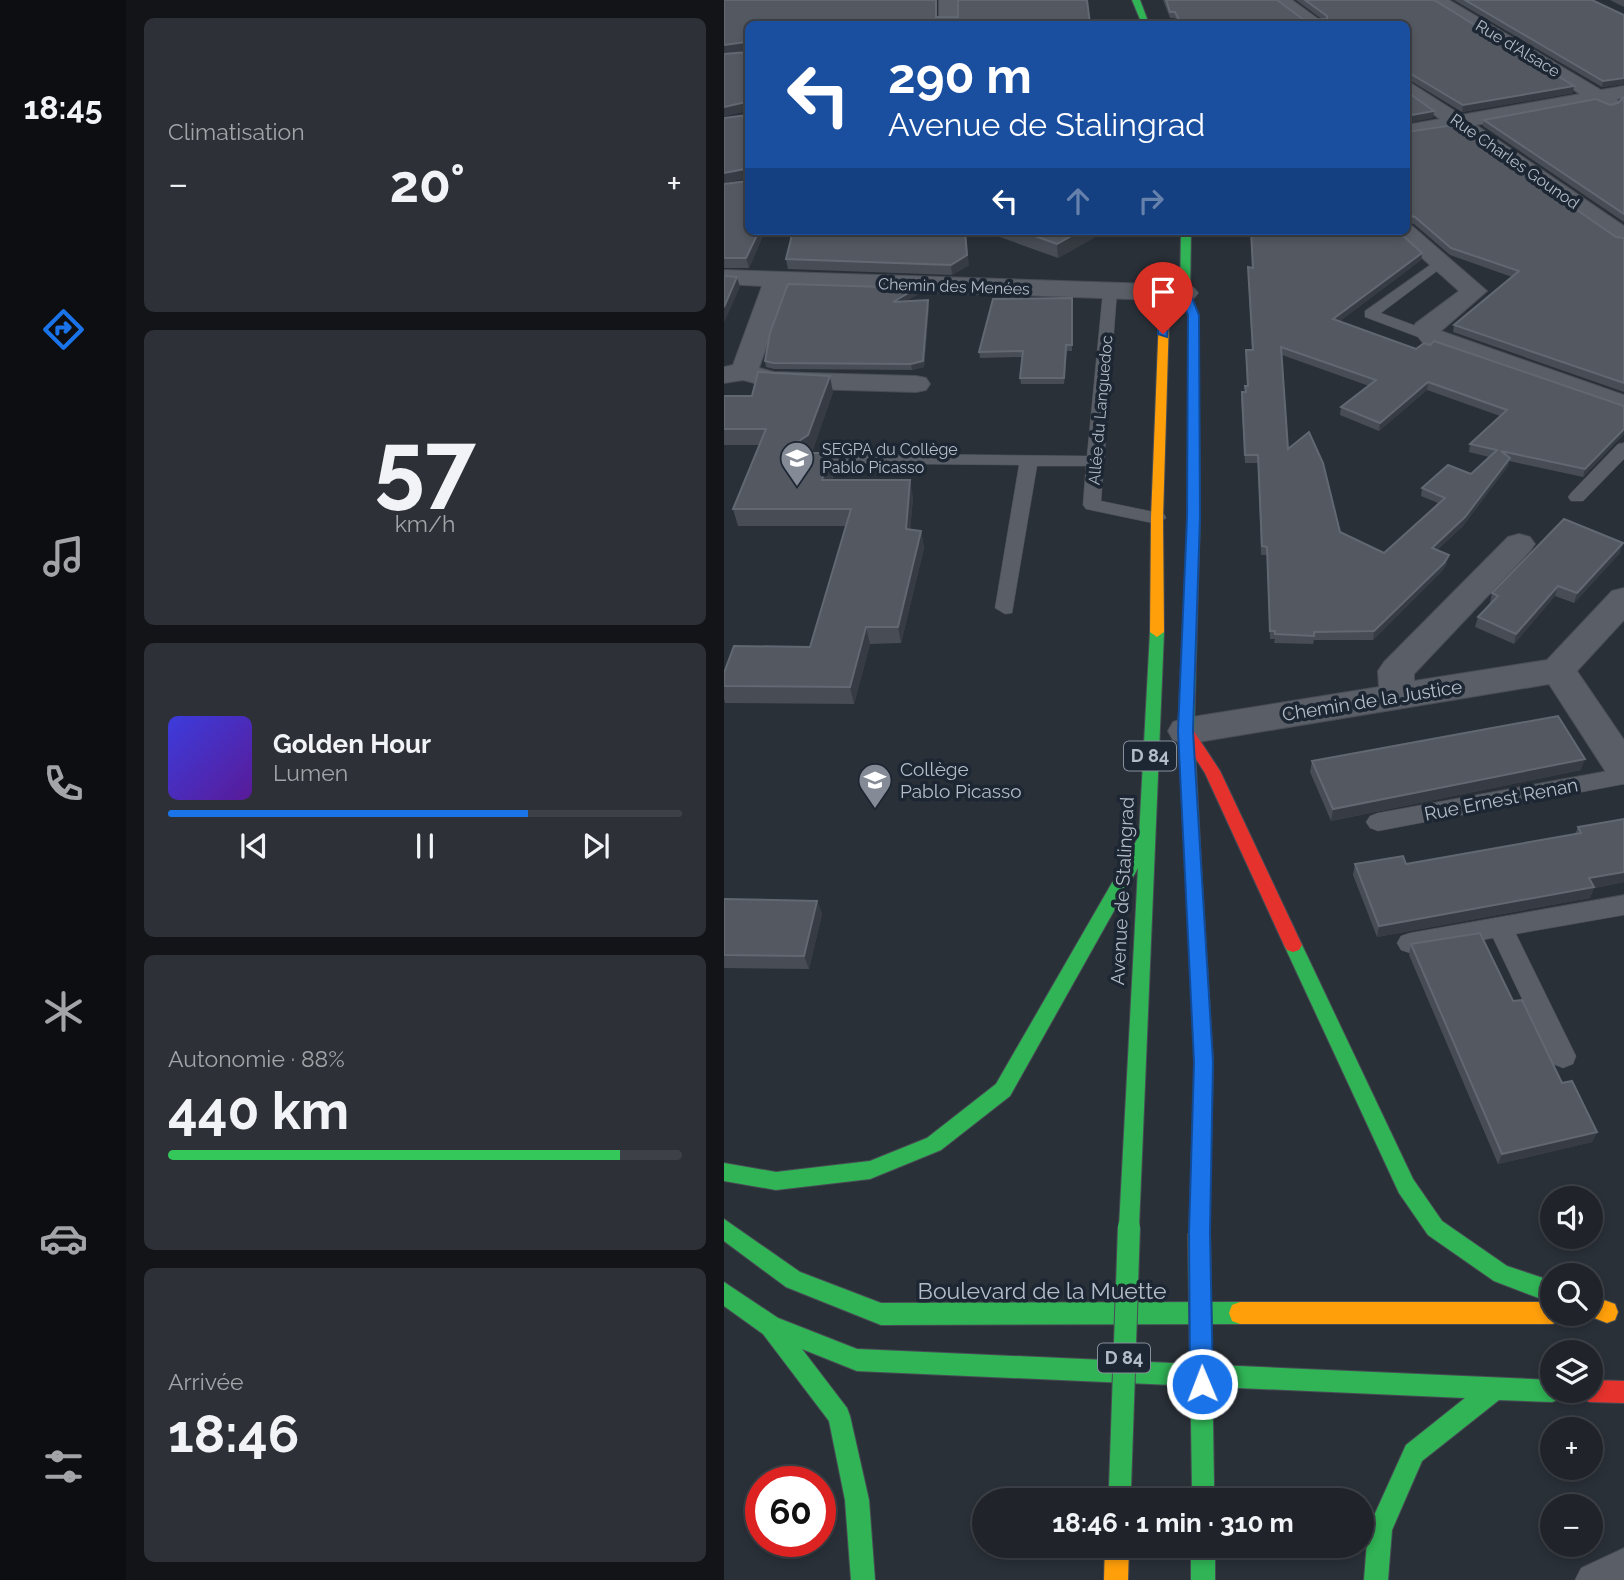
<!DOCTYPE html>
<html lang="fr">
<meta charset="utf-8">
<style>
body{margin:0;font-family:Raleway,sans-serif;background:#2d3036;color:#f1f3f6;height:100vh;display:flex;flex-direction:column;font-size:26px;white-space:nowrap}
*{box-sizing:border-box;margin:0}
p{font-size:23px;color:#a2a4a8}
.icon{flex:none;width:38px;height:38px;fill:none;stroke:currentColor;stroke-width:2;stroke-linecap:round;stroke-linejoin:round}
.map{position:relative;flex:1;overflow:hidden}
.details{display:flex;flex-direction:column;gap:18px;padding:18px;background:#121417;width:598px}
.details>*{flex:none}
.top-card{position:absolute;left:21px;top:21px;width:665px;height:214px;border-radius:10px;box-shadow:0 4px 10px #0003,0 0 0 2px #3d4147;background:#1a4fa0;color:#fff;overflow:hidden}
.buttons{position:absolute;left:816px;top:1186px;display:grid;gap:14px}
.buttons a{display:grid;place-items:center;width:63px;height:63px;border-radius:50%;background:#20242a;box-shadow:0 4px 10px #0003,0 0 0 2px #3d4147;font-size:35px}
.speed{position:absolute;left:21px;top:1466px;display:flex;gap:14px;font-size:35px;font-weight:700;text-align:center}
.speed>*{display:grid;place-content:center;width:91px;height:91px;border-radius:50%;background:#20242a;box-shadow:0 4px 10px #0003,0 0 0 2px #3d4147;line-height:1}
.speed .limit{border:10px solid #d22;background:#fff;color:#111}
.pin{position:absolute;display:grid;place-items:center;width:60px;height:60px;color:#fff;margin:-72px -30px;border-radius:50% 50% 50% 0;rotate:-45deg;box-shadow:0 0 7px #0007}
.pin .icon{rotate:45deg}
.me{position:absolute;width:77px;margin:-38px;rotate:359deg;stroke-linejoin:round;filter:drop-shadow(0 0 5px #0008)}
.turn{display:flex;align-items:center;gap:24px;height:147px;padding:0 28px;font-size:32px}
.turn .icon{width:91px;height:91px;stroke-width:2.5}
.turn b{display:block;font-size:49px;line-height:60px}
.lanes{display:flex;align-items:center;height:66px;padding:0 28px;background:#0003;justify-content:center;gap:35px;direction:ltr}
.lanes .off{opacity:.35}
.big{font-size:52px;font-weight:700;line-height:1.1}
.details .tile{flex:1;display:flex;flex-direction:column;justify-content:center;gap:10px;min-width:0;padding:0 24px;border-radius:10px;background:#2d3036}
.details .dial{align-items:center;gap:0}
.dial b{font-size:91px;line-height:1}
.song{display:flex;align-items:center;gap:21px}
.cover{width:84px;height:84px;border-radius:10px;background:linear-gradient(135deg,hsl(240 70% 55%),hsl(270 70% 35%))}
.played{height:7px;border-radius:4px;background:linear-gradient(90deg,#1a73e8 70%,#3d4147 70%)}
.keys{display:flex;justify-content:space-around;direction:ltr}
.heat{display:flex;justify-content:space-between;align-items:center;font-size:38px;direction:ltr}
.charge{height:10px;border-radius:5px;background:linear-gradient(90deg,#34c759 88%,#3d4147 0)}
.trip{position:absolute;left:248px;top:1488px;width:402px;height:70px;border-radius:35px;background:#20242a;box-shadow:0 4px 10px #0003,0 0 0 2px #3d4147;font-weight:700;line-height:70px;text-align:center}
main{display:flex;flex:1;min-height:0}
.tabs{display:flex;flex-direction:column;width:126px;justify-content:space-around;align-items:center;background:#0d0e11;color:#a2a4a8}
.tabs .icon{width:49px;height:49px}
.tabs .active{color:#1a73e8}
.tabs b{font-size:32px;color:#f1f3f6}
.map>svg:first-child{display:block}
</style>
<main>
<nav class="tabs">
<b>18:45</b>
<svg class="icon active" aria-label="directions" viewBox="0 0 24 24"><path d="M12 3l9 9-9 9-9-9zM9 14v-3h6M13 9l2 2-2 2"/></svg>
<svg class="icon" aria-label="music" viewBox="0 0 24 24"><path d="M9 18V5l10-2v13"/><circle cx="6" cy="18" r="3"/><circle cx="16" cy="16" r="3"/></svg>
<svg class="icon" aria-label="phone" viewBox="0 0 24 24"><path d="M5 4h4l2 5-3 2q2 4 5 5l2-3 5 2v4C11 20 4 13 5 4z"/></svg>
<svg class="icon" aria-label="climate" viewBox="0 0 24 24"><path d="M12 3v18M4 7l16 10M4 17L20 7"/></svg>
<svg class="icon" aria-label="car" viewBox="0 0 24 24"><path d="M5 17H2v-5l4-1 3-4h7l3 4 3 1v5h-3M9 17h6M6 11h13"/><circle cx="7" cy="17" r="2"/><circle cx="17" cy="17" r="2"/></svg>
<svg class="icon" aria-label="filters" viewBox="0 0 24 24"><path d="M4 7h16M4 17h16"/><circle cx="9" cy="7" r="2"/><circle cx="15" cy="17" r="2"/></svg>
</nav>
<section class="details">
<div class="tile"><p>Climatisation</p>
<div class="heat"><a>−</a><b class="big">20°</b><a>+</a></div>
</div>
<div class="tile dial"><b>57</b><p>km/h</p></div>
<div class="tile">
<div class="song"><i class="cover"></i><div><b>Golden Hour</b><p>Lumen</p></div></div>
<div class="played"></div>
<div class="keys"><svg class="icon" aria-label="previous" viewBox="0 0 24 24"><path d="M18 5L8 12l10 7zM5 5v14"/></svg><svg class="icon" aria-label="pause" viewBox="0 0 24 24"><path d="M8 5v14M16 5v14"/></svg><svg class="icon" aria-label="next" viewBox="0 0 24 24"><path d="M6 5l10 7-10 7zM19 5v14"/></svg></div>
</div>
<div class="tile"><p>Autonomie · 88%</p><b class="big">440 km</b><div class="charge"></div></div>
<div class="tile"><p>Arrivée</p><b class="big">18:46</b></div>
</section>
<div class="map">
<svg width="900" height="1580" viewBox="0 0 900 1580">
<rect width="100%" height="100%" fill="#2a3038"/>
<g fill="none" stroke-linecap="round" stroke-linejoin="round">
<defs>
<g id="lane">
<polygon points="716,258 721,259 721,265 657,313 714,334 714,340 702,340 641,317 641,311"/>
<polygon points="386,287 393,291 377,501 440,514 442,518 433,524 362,509 359,505 362,466 313,466 288,613 281,614 271,608 295,465 91,463 82,458 91,453 363,456 379,291"/>
<polygon points="900,443 900,459 859,501 847,501 844,497 847,493 894,444"/>
<polygon points="900,768 900,784 654,831 646,828 642,822 646,816 654,813"/>
<polygon points="900,895 900,915 792,934 852,1056 849,1064 839,1068 829,1064 769,938 686,953 677,950 673,943 677,936 686,933"/>
<polygon points="900,1548 900,1580 851,1580 857,1568"/>
</g>
<g id="street">
<rect x="215" y="0" width="18" height="24"/>
<polygon points="547,0 568,0 601,24 581,24"/>
<polygon points="704,0 725,0 877,90 900,86 900,98 893,99 895,103 892,107 885,109 871,103 752,125 900,226 900,244 892,242 730,129 682,137 682,125 716,119 682,95 682,80 737,115 856,94"/>
<polygon points="682,225 688,226 763,291 717,331 900,395 900,413 699,343 688,329 692,323 735,291 668,231 682,231"/>
<polygon points="0,270 461,285 470,288 474,293 470,298 461,301 63,287 35,368 50,372 192,376 202,378 206,384 202,390 192,392 49,388 19,380 0,383 0,367 9,365 38,286 0,284"/>
<polygon points="795,534 806,537 811,544 806,551 690,674 690,681 823,660 888,591 900,588 900,620 853,671 900,740 900,784 887,780 825,684 462,744 449,740 444,731 449,722 462,718 655,687 654,671 660,662 784,537"/>
</g>
<g id="fast">
<polygon points="408,0 416,0 425,24 418,24"/>
<polygon points="457,231 467,231 466,293 474,315 476,517 470,731 478,881 476,886 464,886 462,881 454,731 464,517 464,315 456,293"/>
<polygon points="433,627 440,632 415,1227 412,1234 405,1237 398,1234 395,1227 414,868 286,1096 217,1150 146,1179 52,1190 0,1181 0,1163 52,1172 146,1161 203,1138 272,1084 415,836 426,632"/>
<polygon points="569,938 575,940 578,945 689,1179 718,1221 783,1266 828,1281 828,1303 770,1281 704,1235 675,1193 560,945 563,940"/>
<polygon points="0,1219 76,1272 157,1303 516,1302 524,1305 527,1313 524,1321 516,1324 157,1325 62,1287 0,1241"/>
<polygon points="0,1282 54,1318 133,1349 828,1380 828,1391 839,1391 836,1399 828,1402 775,1400 698,1461 668,1530 664,1580 640,1580 644,1529 682,1445 741,1398 133,1371 78,1349 123,1408 126,1416 145,1500 151,1580 127,1580 121,1500 105,1421 39,1334 0,1306"/>
<rect x="467" y="1545" width="24" height="35"/>
</g>
<g id="slow">
<polygon points="461,290 466,293 445,317 439,518 440,632 433,637 426,632 427,518 435,316"/>
<polygon points="470,874 476,876 478,881 489,1062 485,1233 482,1240 475,1243 468,1240 465,1233 471,1062 462,881 464,876"/>
<polygon points="866,1295 891,1304 894,1312 891,1320 883,1323 860,1314 866,1314"/>
<polygon points="516,1302 828,1302 828,1314 838,1314 836,1321 828,1324 516,1324 508,1321 505,1313 508,1305"/>
<polygon points="381,1545 405,1545 404,1580 380,1580"/>
</g>
<g id="jam">
<polygon points="464,729 469,730 496,771 578,945 575,950 569,952 563,950 560,945 481,773 456,734"/>
<polygon points="866,1380 900,1381 900,1403 866,1402 858,1399 855,1391 866,1391"/>
</g>
</defs>
<use href="#lane" stroke="#484c55" stroke-width="1"/>
<use href="#street" stroke="#484c55" stroke-width="2"/>
<use href="#fast" stroke="#484c55" stroke-width="2"/>
<use href="#slow" stroke="#484c55" stroke-width="2"/>
<use href="#jam" stroke="#484c55" stroke-width="2"/>
<use href="#lane" fill="#5a5e66" fill-rule="evenodd"/>
<use href="#street" fill="#5a5e66" fill-rule="evenodd"/>
<use href="#fast" fill="#30b455" fill-rule="evenodd"/>
<use href="#slow" fill="#ff9f0a" fill-rule="evenodd"/>
<use href="#jam" fill="#e5322d" fill-rule="evenodd"/>
<defs>
<g id="fast-bridge">
<polyline points="475,1233 479,1486"/>
<polyline points="396,1488 405,1227"/>
</g>
</defs>
<use href="#fast-bridge" stroke="#484c55" stroke-width="24" stroke-linecap="butt"/>
<use href="#fast-bridge" stroke="#30b455" stroke-width="22"/>
</g>
<g fill="#474c55" fill-rule="evenodd">
<polygon points="0,0 213,0 213,17 234,17 234,0 363,0 366,24 24,24 24,231 41,231 25,268 0,268 0,184 24,181 23,178 0,183 0,118 24,115 23,111 0,116 0,54 24,52 24,50 0,54"/>
<polygon points="439,0 553,0 580,20 599,20 572,0 710,0 849,93 738,112 682,78 682,24 454,24 451,18 446,18"/>
<polygon points="730,0 868,0 900,15 900,84 878,87"/>
<polygon points="886,0 900,0 900,7"/>
<polygon points="900,97 900,222 759,126 760,120 886,105 894,103"/>
<polygon points="682,132 892,237 900,238 900,392 729,332 730,325 788,277 726,255 690,224 682,222"/>
<polygon points="259,231 382,231 334,258"/>
<path d="M 527,231 L 674,231 L 698,253 L 697,260 L 616,321 L 692,349 L 900,406 L 900,434 L 859,477 L 785,461 L 784,466 L 739,526 L 713,550 L 723,563 L 718,571 L 649,640 L 590,640 L 589,644 L 550,643 L 551,639 L 546,639 L 543,555 L 537,555 L 534,463 L 521,463 L 517,400 L 518,392 L 521,392 L 521,386 L 523,386 L 522,350 L 528,350 L 524,275 L 524,267 L 528,268 ZM 558,355 L 645,386 L 617,407 L 616,415 L 655,431 L 703,390 L 776,416 L 746,444 L 745,452 L 765,457 L 747,474 L 698,488 L 697,496 L 714,503 L 660,553 L 616,532 L 564,449 Z"/>
<polygon points="62,259 245,265 228,275 64,269"/>
<polygon points="193,288 194,294 182,301 205,306 200,367 188,370 50,369 42,367 41,361"/>
<polygon points="348,298 348,351 343,351 340,384 297,384 296,378 298,357 256,358 255,352"/>
<polygon points="109,392 88,452 86,453 111,470 108,480 189,497 186,530 197,531 200,548 177,643 146,644 130,704 1,703 0,699 0,673 86,647 122,526 14,526 9,509 35,445 0,445 0,396 28,396"/>
<polygon points="896,553 850,603 831,596 790,644 751,627 754,617 766,603 768,593"/>
<polygon points="588,761 857,770 607,821 586,772"/>
<polygon points="900,819 900,882 870,888 866,898 653,937 629,875 631,864 682,864 851,834 854,827"/>
<polygon points="0,899 93,901 98,914 85,969 0,968"/>
<polygon points="687,944 789,1001 838,1083 873,1132 868,1142 774,1164 685,955"/>
</g>
<g fill="#373c44">
<polygon points="22,42 24,50 0,54 0,45"/>
<polygon points="900,78 900,84 878,87 879,81"/>
<polygon points="850,86 849,93 738,112 739,105"/>
<polygon points="22,102 24,111 0,116 0,107"/>
<polygon points="710,111 709,118 682,123 682,116"/>
<polygon points="21,169 24,178 0,183 0,173"/>
<polygon points="35,231 41,231 25,268 22,258"/>
<polygon points="241,231 245,265 228,275 227,265"/>
<polygon points="356,231 382,231 334,258 333,244"/>
<polygon points="698,253 697,260 608,327 609,319"/>
<polygon points="13,277 16,287 0,323 0,307"/>
<polygon points="193,288 194,294 170,308 169,302"/>
<polygon points="204,300 205,306 200,367 188,370 187,364"/>
<polygon points="106,376 109,392 88,452 82,455 77,453 75,441"/>
<polygon points="704,382 703,390 655,431 656,423"/>
<polygon points="900,429 900,434 859,477 861,469"/>
<polygon points="107,453 111,470 102,496 98,480"/>
<polygon points="786,458 784,466 739,526 706,556 708,548"/>
<polygon points="186,480 189,497 185,546 182,529"/>
<polygon points="197,531 200,548 177,643 174,627"/>
<polygon points="899,543 896,553 850,603 853,593"/>
<polygon points="725,555 723,563 718,571 649,640 650,631"/>
<polygon points="834,586 831,596 790,644 792,634"/>
<polygon points="142,627 146,644 130,704 126,687"/>
<polygon points="861,759 857,770 607,821 609,809"/>
<polygon points="900,872 900,882 870,888 866,898 653,937 655,926 865,878"/>
<polygon points="93,901 98,914 85,969 80,956"/>
<polygon points="873,1132 868,1142 774,1164 778,1154"/>
</g>
<g fill="#535861" stroke="#626872" stroke-width="2" fill-rule="evenodd">
<polygon points="0,0 212,0 212,17 234,17 234,0 363,0 366,24 24,24 24,231 35,231 22,258 0,258 0,184 24,181 21,169 0,173 0,118 24,115 22,102 0,107 0,54 24,52 22,42 0,45"/>
<polygon points="442,0 553,0 580,20 603,19 603,16 581,0 710,0 850,86 739,105 682,71 682,24 457,24 451,12 446,12"/>
<polygon points="741,0 868,0 900,15 900,78 879,81"/>
<polygon points="682,91 710,111 682,116"/>
<polygon points="900,97 900,214 760,120 872,99 886,105 894,103"/>
<polygon points="730,125 892,237 900,238 900,383 730,325 795,271 727,248 691,217 683,215 682,217 682,132"/>
<polygon points="69,231 241,231 243,255 227,265 62,259"/>
<polygon points="297,231 356,231 333,244"/>
<path d="M 527,231 L 674,231 L 698,253 L 609,319 L 692,349 L 700,343 L 706,345 L 710,341 L 900,406 L 900,429 L 861,469 L 777,451 L 786,458 L 741,517 L 708,548 L 725,555 L 720,563 L 650,631 L 590,632 L 590,636 L 551,634 L 551,631 L 546,631 L 543,547 L 538,546 L 534,455 L 521,455 L 518,392 L 522,392 L 521,386 L 524,386 L 522,350 L 529,350 L 524,267 L 529,268 ZM 557,347 L 652,380 L 617,407 L 656,423 L 704,382 L 783,410 L 746,444 L 773,450 L 747,474 L 724,465 L 698,488 L 721,498 L 660,553 L 616,532 L 599,463 L 585,432 L 564,449 Z"/>
<polygon points="0,276 13,277 0,307"/>
<polygon points="64,284 193,288 169,302 204,300 199,361 187,364 49,363 41,361 46,333"/>
<polygon points="348,298 348,345 342,345 340,378 296,378 299,351 255,352 269,299"/>
<polygon points="34,372 106,376 84,435 75,441 80,446 77,453 107,453 98,480 186,480 182,529 197,531 174,627 142,627 126,687 0,686 0,673 10,646 86,647 127,509 9,509 42,429 0,429 0,396 28,396"/>
<polygon points="840,519 899,543 853,593 834,586 792,634 754,617 774,596 768,593"/>
<polygon points="834,716 861,759 609,809 588,761"/>
<polygon points="900,819 900,872 865,878 870,887 655,926 631,864 679,856 682,864 857,833 854,827"/>
<polygon points="0,899 93,901 80,956 0,955"/>
<polygon points="756,933 789,1001 798,1000 838,1083 848,1081 873,1132 778,1154 687,944"/>
</g>
<polygon fill="#1a73e8" stroke="#114b97" stroke-width="2" points="461,290 466,293 475,315 476,517 469,731 489,1062 486,1233 489,1384 486,1392 478,1396 470,1392 466,1384 465,1233 470,1062 454,731 463,517 464,315 459,302 445,316 443,337 434,334 435,316"/>
<defs>
<symbol id="school-pin" viewBox="-11 -11 22 30"><path d="M0 17L-7.5 6A9.5 9.5 0 1 1 7.5 6Z" fill="#848b96" stroke="#1d2633"/><path d="M0-5L7-2L0 1L-7-2ZM-4 1L0 2.5L4 1V4Q0 6-4 4Z" fill="#fff"/></symbol>
</defs>
<g fill-rule="evenodd">
<use href="#school-pin" x="54" y="439" width="38" height="52"/>
<use href="#school-pin" x="132" y="761" width="38" height="52"/>
</g>
<g text-anchor="middle" stroke-width="7" stroke-linejoin="round" paint-order="stroke">
<g font-size="16" fill="#b4bcc9" stroke="#1d2633">
<text transform="translate(794 48) rotate(31)" y="6">Rue d'Alsace</text>
<text transform="translate(791 161) rotate(35)" y="6">Rue Charles Gounod</text>
<text transform="translate(230 286) rotate(2)" y="6">Chemin des Menées</text>
<text transform="translate(376 410) rotate(-85)" y="6">Allée du Languedoc</text>
</g>
<g font-size="16" fill="#b4bcc9" stroke="#1d2633" text-anchor="start">
<text x="98" y="455">SEGPA du Collège<tspan x="98" dy="18">Pablo Picasso</tspan></text>
</g>
<g fill="#1d2633" stroke="#878f9c" stroke-width="2">
<rect x="400" y="741.5" width="52" height="29" rx="5"/>
<rect x="374" y="1343.5" width="52" height="29" rx="5"/>
</g>
<g font-size="18" font-weight="bold" fill="#b4bcc9">
<text x="426" y="762">D 84</text>
<text x="400" y="1364">D 84</text>
</g>
<g font-size="19" fill="#b4bcc9" stroke="#1d2633">
<text transform="translate(648 700) rotate(-9)" y="7">Chemin de la Justice</text>
<text transform="translate(777 799) rotate(-11)" y="7">Rue Ernest Renan</text>
<text transform="translate(398 891) rotate(-87)" y="7">Avenue de Stalingrad</text>
</g>
<g font-size="19" fill="#b4bcc9" stroke="#1d2633" text-anchor="start">
<text x="176" y="776">Collège<tspan x="176" dy="22">Pablo Picasso</tspan></text>
</g>
<g font-size="23" fill="#b4bcc9" stroke="#1d2633">
<text x="318" y="1299">Boulevard de la Muette</text>
</g>
</g>
</svg>
<div class="buttons">
<a><svg class="icon" aria-label="sound" viewBox="0 0 24 24"><path d="M4 9h4l5-4v14l-5-4H4zM17 9q2 3 0 6"/></svg></a>
<a><svg class="icon" aria-label="search" viewBox="0 0 24 24"><circle cx="10" cy="10" r="6"/><path d="M15 15l6 6"/></svg></a>
<a><svg class="icon" aria-label="layers" viewBox="0 0 24 24"><path d="M12 4l9 5-9 5-9-5zM3 14l9 5 9-5"/></svg></a>
<a>+</a>
<a>−</a>
</div>
<div class="speed"><div class="limit">60</div></div>
<div class="pin" style="left:439px;top:334px;background:#d93025"><svg class="icon" aria-label="arrive" viewBox="0 0 24 24"><path d="M6 21V4h12l-3 4 3 4H6"/></svg></div>
<svg class="me" style="left:478px;top:1384px" viewBox="-20 -20 40 40"><circle r="17" fill="#1a73e8" stroke="#fff" stroke-width="3"/><path d="M0-11L8 9 0 5-8 9z" fill="#fff"/></svg>
<div class="trip">18:46 · 1 min · 310 m</div>
<div class="top-card">
<div class="turn"><svg class="icon" aria-label="left" viewBox="0 0 24 24"><path d="M17 20v-9H6M10 6l-5 5 5 5"/></svg><div><b>290 m</b>Avenue de Stalingrad</div></div>
<div class="lanes"><svg class="icon" aria-label="left" viewBox="0 0 24 24"><path d="M17 20v-9H6M10 6l-5 5 5 5"/></svg><svg class="icon off" aria-label="ahead" viewBox="0 0 24 24"><path d="M12 20V5M6 11l6-6 6 6"/></svg><svg class="icon off" aria-label="right" viewBox="0 0 24 24"><path d="M7 20v-9h11M14 6l5 5-5 5"/></svg></div>
</div>
</div>
</main>
